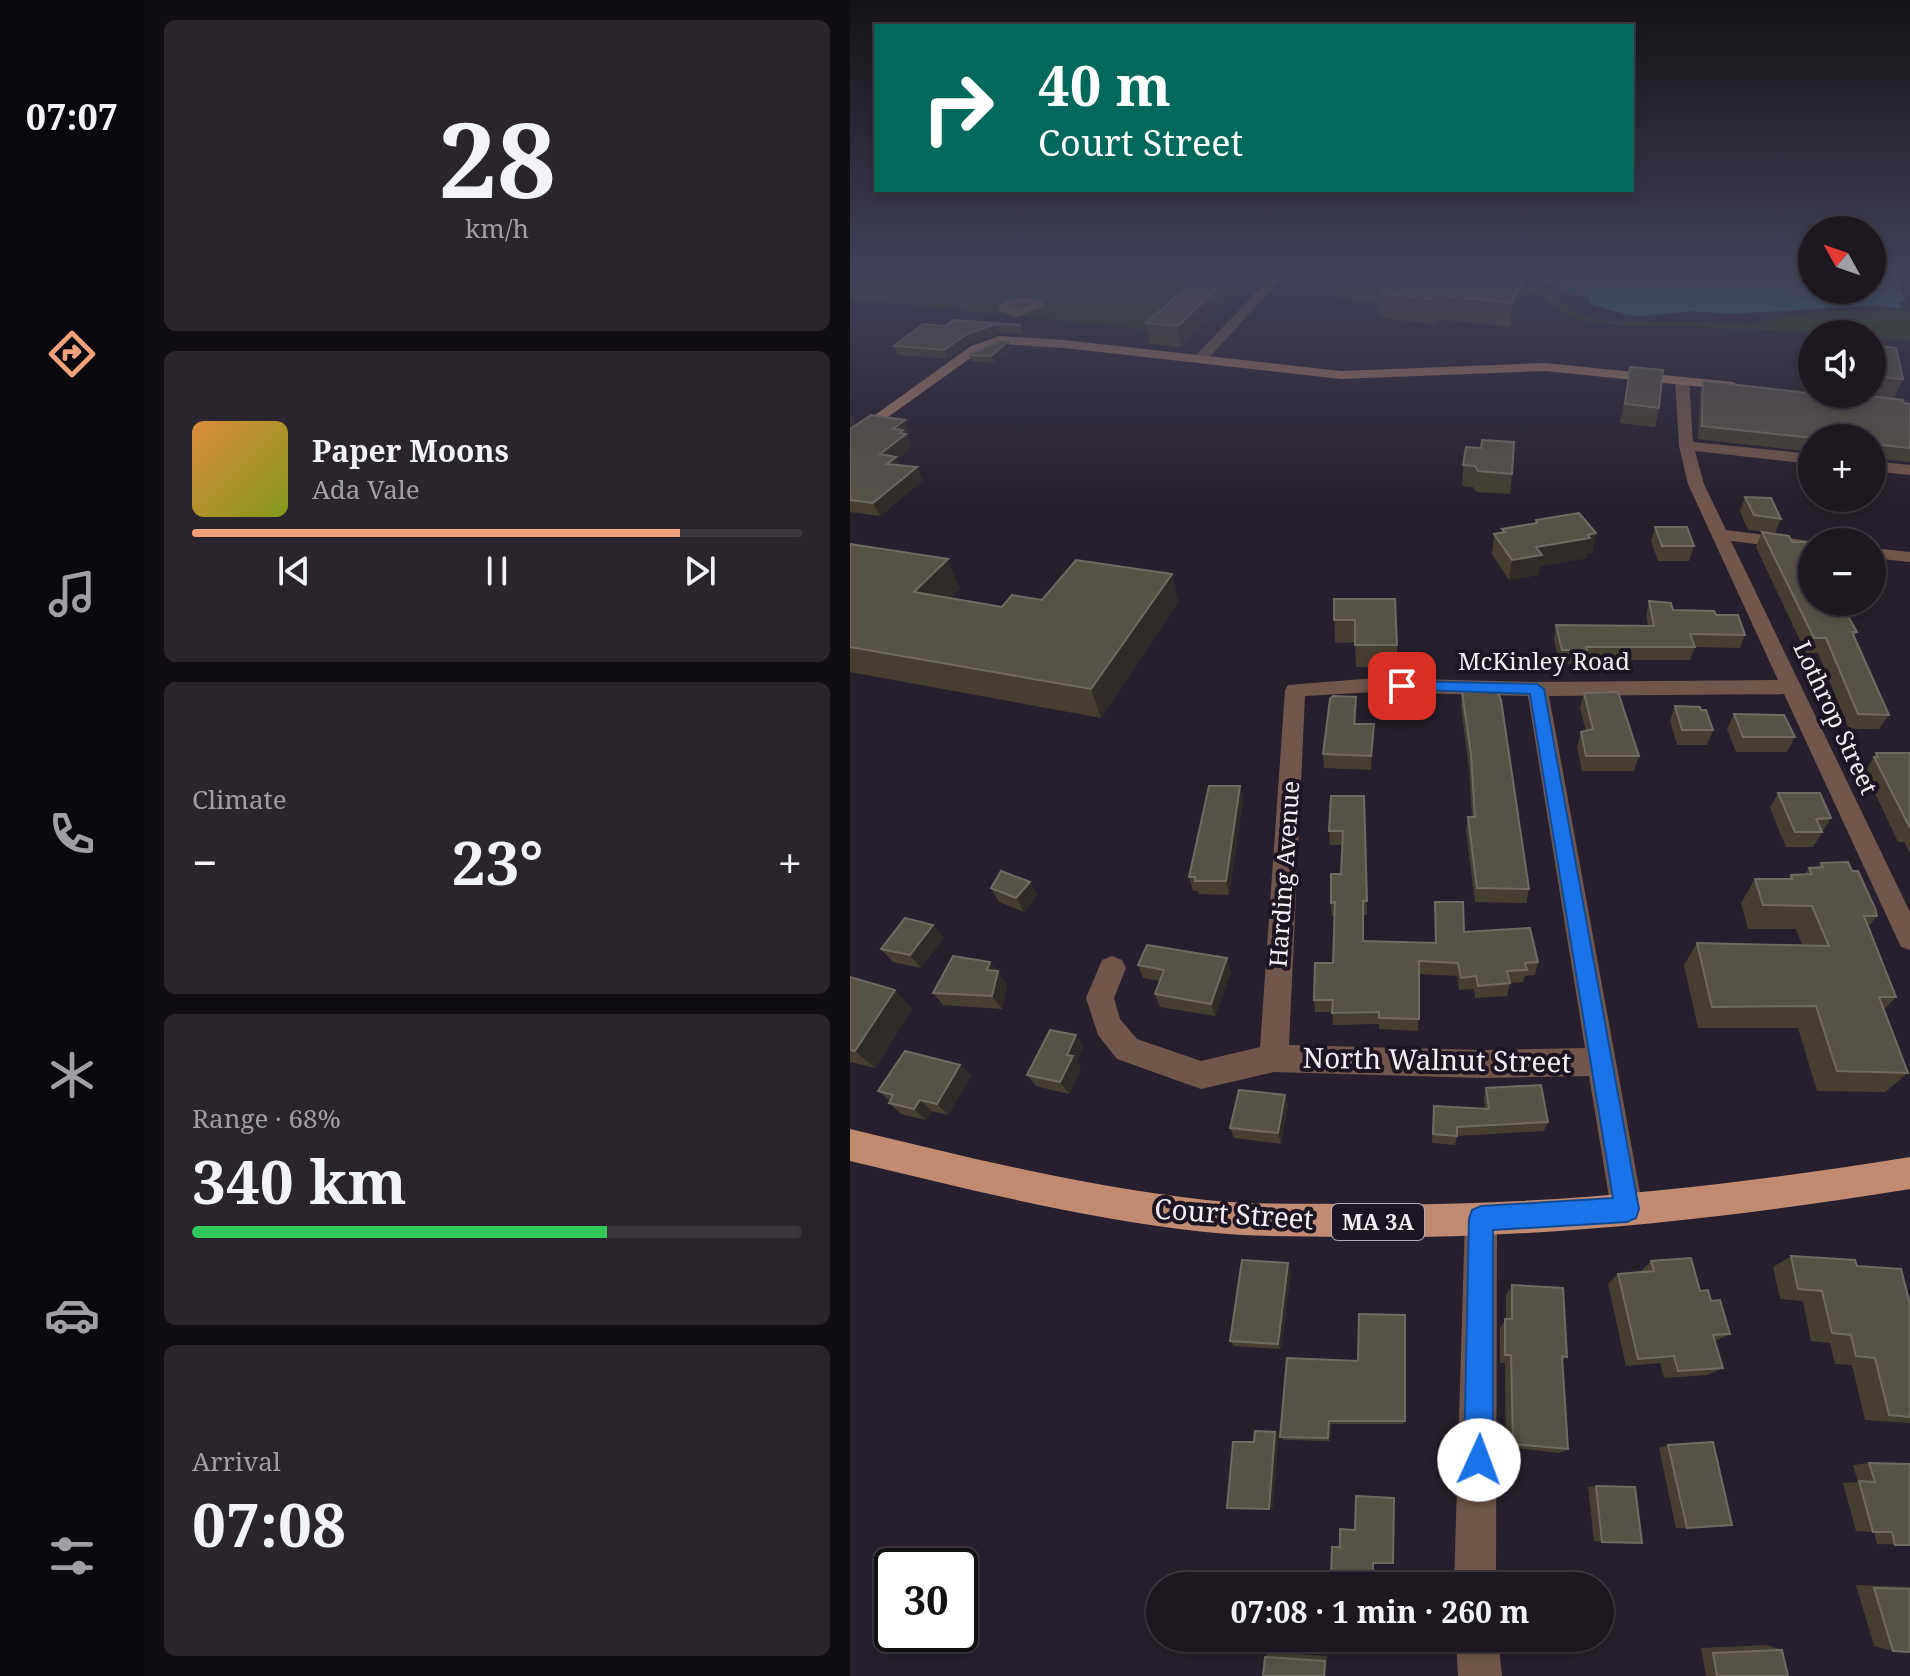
<!DOCTYPE html>
<meta charset="utf-8">
<style>
body{margin:0;font-family:"Noto Serif",serif;background:#2a242f;color:#f1f3f6;height:100vh;display:flex;flex-direction:column;font-size:30px;white-space:nowrap}
*{box-sizing:border-box;margin:0}
p{font-size:26px;color:#a09fa5}
.icon{flex:none;width:44px;height:44px;fill:none;stroke:currentColor;stroke-width:2;stroke-linecap:round;stroke-linejoin:round}
.map{position:relative;flex:1;overflow:hidden}
.side{display:flex;flex-direction:column;gap:20px;padding:20px;background:#100d13;width:706px}
.side>*{flex:none}
.guide{position:absolute;left:24px;top:24px;width:760px;height:168px;border-radius:0px;box-shadow:0 4px 12px #0003,0 0 0 2px #3b3640;background:#00695c;color:#fff;overflow:hidden}
.needle{width:52px;rotate:310deg}
.buttons{position:absolute;left:948px;top:216px;display:grid;gap:16px}
.buttons a{display:grid;place-items:center;width:88px;height:88px;border-radius:50%;background:#1d1722;box-shadow:0 4px 12px #0003,0 0 0 2px #3b3640;font-size:40px}
.speed{position:absolute;left:24px;top:1548px;display:flex;gap:16px;font-size:40px;font-weight:700;text-align:center}
.speed>*{display:grid;place-content:center;width:104px;height:104px;border-radius:50%;background:#1d1722;box-shadow:0 4px 12px #0003,0 0 0 2px #3b3640;line-height:1}
.speed .limit{border:4px solid #111;border-radius:12px;background:#fff;color:#111}
.pin{position:absolute;display:grid;place-items:center;width:68px;height:68px;color:#fff;margin:-34px;border-radius:16px;box-shadow:0 4px 12px #0006}
.me{position:absolute;width:88px;margin:-44px;rotate:2deg;stroke-linejoin:round;filter:drop-shadow(0 0 6px #0008)}
.turn{display:flex;align-items:center;gap:28px;height:168px;padding:0 32px;font-size:36px}
.turn .icon{width:104px;height:104px;stroke-width:2.5}
.turn b{display:block;font-size:56px;line-height:68px}
.big{font-size:60px;font-weight:700;line-height:1.1}
.side .tile{flex:1;display:flex;flex-direction:column;justify-content:center;gap:12px;min-width:0;padding:0 28px;border-radius:12px;background:#2a242f}
.side .dial{align-items:center;gap:0}
.dial b{font-size:104px;line-height:1}
.song{display:flex;align-items:center;gap:24px}
.cover{width:96px;height:96px;border-radius:12px;background:linear-gradient(135deg,hsl(30 70% 55%),hsl(70 70% 35%))}
.played{height:8px;border-radius:4px;background:linear-gradient(90deg,#f1a17c 80%,#3b3640 80%)}
.keys{display:flex;justify-content:space-around;direction:ltr}
.heat{display:flex;justify-content:space-between;align-items:center;font-size:44px;direction:ltr}
.charge{height:12px;border-radius:6px;background:linear-gradient(90deg,#34c759 68%,#3b3640 0)}
.trip{position:absolute;left:296px;top:1572px;width:468px;height:80px;border-radius:40px;background:#1d1722;box-shadow:0 4px 12px #0003,0 0 0 2px #3b3640;font-weight:700;line-height:80px;text-align:center}
main{display:flex;flex:1;min-height:0}
.dock{display:flex;flex-direction:column;width:144px;justify-content:space-around;align-items:center;background:#0c090e;color:#a09fa5}
.dock .icon{width:56px;height:56px}
.dock .selected{color:#f1a17c}
.dock b{font-size:36px;color:#f1f3f6}
.map>svg:first-child{display:block}
</style>
<main>
<nav class="dock">
<b>07:07</b>
<svg class="icon selected" aria-label="directions" viewBox="0 0 24 24"><path d="M12 3l9 9-9 9-9-9zM9 14v-3h6M13 9l2 2-2 2"/></svg>
<svg class="icon" aria-label="music" viewBox="0 0 24 24"><path d="M9 18V5l10-2v13"/><circle cx="6" cy="18" r="3"/><circle cx="16" cy="16" r="3"/></svg>
<svg class="icon" aria-label="phone" viewBox="0 0 24 24"><path d="M5 4h4l2 5-3 2q2 4 5 5l2-3 5 2v4C11 20 4 13 5 4z"/></svg>
<svg class="icon" aria-label="climate" viewBox="0 0 24 24"><path d="M12 3v18M4 7l16 10M4 17L20 7"/></svg>
<svg class="icon" aria-label="car" viewBox="0 0 24 24"><path d="M5 17H2v-5l4-1 3-4h7l3 4 3 1v5h-3M9 17h6M6 11h13"/><circle cx="7" cy="17" r="2"/><circle cx="17" cy="17" r="2"/></svg>
<svg class="icon" aria-label="filters" viewBox="0 0 24 24"><path d="M4 7h16M4 17h16"/><circle cx="9" cy="7" r="2"/><circle cx="15" cy="17" r="2"/></svg>
</nav>
<section class="side">
<div class="tile dial"><b>28</b><p>km/h</p></div>
<div class="tile">
<div class="song"><i class="cover"></i><div><b>Paper Moons</b><p>Ada Vale</p></div></div>
<div class="played"></div>
<div class="keys"><svg class="icon" aria-label="previous" viewBox="0 0 24 24"><path d="M18 5L8 12l10 7zM5 5v14"/></svg><svg class="icon" aria-label="pause" viewBox="0 0 24 24"><path d="M8 5v14M16 5v14"/></svg><svg class="icon" aria-label="next" viewBox="0 0 24 24"><path d="M6 5l10 7-10 7zM19 5v14"/></svg></div>
</div>
<div class="tile"><p>Climate</p>
<div class="heat"><a>−</a><b class="big">23°</b><a>+</a></div>
</div>
<div class="tile"><p>Range · 68%</p><b class="big">340 km</b><div class="charge"></div></div>
<div class="tile"><p>Arrival</p><b class="big">07:08</b></div>
</section>
<div class="map">
<svg width="1060" height="1676" viewBox="0 0 1060 1676">
<rect width="100%" height="100%" fill="#271f2d"/>
<g fill="#2b3d1a">
<polygon points="0,270 369,272 302,330 0,299"/>
<polygon points="552,276 695,288 731,316 757,321 900,323 975,311 1060,310 1060,341 1022,337 1022,334 755,324 725,319 701,305 690,293"/>
</g>
<path fill="#287076" d="M 545,270 L 962,270 L 962,290 L 1022,290 L 1022,270 L 1042,270 L 1056,300 L 1048,303 L 1051,307 L 1048,309 L 1032,305 L 879,314 L 844,311 L 794,316 L 778,315 L 739,304 L 739,298 C 715,293 704,282 682,277 C 639,266 589,271 545,270 Z"/>
<g fill="none" stroke-linecap="round" stroke-linejoin="round">
<g fill="#71574b" fill-rule="evenodd">
<polygon points="420,278 430,280 355,362 345,362 345,356"/>
<path d="M 176,297 L 192,301 L 195,306 L 167,317 L 147,310 L 154,301 ZM 176,303 L 181,305 L 160,308 L 162,306 Z"/>
<path d="M 832,376 L 839,380 L 843,442 L 962,454 L 962,464 L 845,451 L 854,484 L 876,530 L 967,542 L 962,542 L 962,551 L 881,541 L 1060,912 L 1060,950 L 1051,947 L 934,694 L 699,696 L 793,1209 L 789,1221 L 777,1225 L 765,1221 L 761,1209 L 739,1076 L 631,1078 L 424,1072 L 351,1089 L 267,1059 L 248,1035 L 236,998 L 252,960 L 262,956 L 272,960 L 276,968 L 264,998 L 270,1019 L 287,1039 L 351,1061 L 410,1047 L 435,690 L 438,685 L 525,678 L 687,682 L 928,680 L 838,484 L 829,446 L 825,380 ZM 525,692 L 678,696 L 735,1048 L 631,1050 L 439,1045 L 455,696 Z"/>
<polygon points="1022,461 1060,465 1060,475 1022,471"/>
<polygon points="1022,548 1060,552 1060,562 1022,558"/>
<polygon points="631,1203 643,1207 647,1219 646,1586 604,1586 615,1219 619,1207"/>
<polygon points="606,1638 648,1638 652,1676 608,1676"/>
</g>
<polygon fill="#9e7561" fill-rule="evenodd" points="150,336 214,340 491,371 695,363 883,382 890,386 883,390 695,371 491,379 214,348 151,344 129,352 0,444 0,433 121,346"/>
<path fill="#c18b72" fill-rule="evenodd" d="M 0,1129 C 117,1157 235,1187 356,1200 C 402,1205 448,1203 495,1204 C 685,1208 873,1187 1060,1157 L 1060,1189 C 873,1219 685,1240 494,1237 C 448,1236 401,1237 355,1232 C 235,1219 117,1189 0,1161 Z"/>
</g>
<g fill="#473e31">
<polygon points="677,272 674,295 660,327 585,319 583,324 530,318 530,302 485,297 484,273"/>
<polygon points="395,284 331,347 300,344 296,323"/>
<polygon points="103,320 171,325 174,334 149,333 120,343 97,359 48,355 44,346 96,326"/>
<polygon points="1022,345 1053,379 1044,399 1054,403 1060,404 1060,462 1022,458 1022,438 962,438 962,452 848,439 850,394 853,381 1007,399 1009,395 1003,394 1022,394"/>
<polygon points="160,348 144,363 121,361 119,355"/>
<polygon points="780,367 809,408 805,427 770,423"/>
<polygon points="0,413 6,425 60,433 57,436 61,447 47,459 49,465 67,467 73,480 30,516 0,512"/>
<polygon points="631,448 662,474 660,494 626,492 623,487 612,486 613,465"/>
<polygon points="895,497 931,519 925,533 898,530 890,511"/>
<polygon points="686,520 746,533 742,553 737,554 736,558 690,566 688,575 659,580 642,554 644,534 652,532 652,529 685,523"/>
<polygon points="805,527 844,546 839,561 808,561 801,541"/>
<polygon points="912,532 942,542 1007,632 1004,637 1039,715 1029,729 999,729 968,653 956,653 906,547"/>
<polygon points="0,544 110,588 101,598 152,607 192,600 322,574 328,603 251,718 0,672"/>
<polygon points="484,599 547,645 547,667 506,667 505,642 485,643"/>
<polygon points="799,601 823,610 866,615 895,635 890,648 845,647 840,660 734,660 733,664 709,664 704,639 706,625 798,626 796,615"/>
<polygon points="612,692 679,889 676,903 625,902 616,831 618,817 622,817 619,768 611,707"/>
<polygon points="734,693 789,756 784,771 732,771 727,747 731,732 736,731 730,708"/>
<polygon points="506,697 506,724 524,724 524,739 521,770 474,768 473,754"/>
<polygon points="825,706 863,730 857,745 827,745 820,721"/>
<polygon points="884,714 945,737 937,752 886,752 877,729"/>
<polygon points="1026,753 1060,753 1060,853 1054,842 1048,842 1015,772"/>
<polygon points="390,786 393,800 379,895 349,894 348,891 343,891 339,877"/>
<polygon points="928,793 981,818 963,847 936,847 920,808"/>
<polygon points="514,796 517,915 513,915 513,941 585,943 585,902 614,932 688,962 685,975 675,976 673,982 660,983 657,996 625,998 624,989 609,990 607,976 569,974 568,1031 529,1029 529,1024 483,1025 482,1012 465,1012 464,1000 483,963 484,916 482,916 481,903 491,874 492,845 480,845 479,831"/>
<polygon points="971,863 1027,916 1018,927 1046,997 1034,1010 1058,1073 1035,1092 967,1091 948,1028 848,1028 834,965 847,943 952,945 946,929 898,929 891,903 905,879 938,879 941,875 955,874 959,868 968,867"/>
<polygon points="180,882 187,895 174,912 149,902 141,888"/>
<polygon points="83,925 93,938 71,968 43,962 31,949"/>
<polygon points="288,965 381,972 365,1016 310,1007 305,994 310,981 293,978"/>
<polygon points="147,971 157,984 152,1009 93,1005 83,993"/>
<polygon points="0,977 45,990 62,1009 25,1068 0,1062"/>
<polygon points="226,1035 233,1047 227,1062 231,1067 219,1094 186,1086 177,1075"/>
<polygon points="110,1065 121,1076 98,1115 82,1111 76,1120 51,1114 39,1103 40,1101 28,1091"/>
<polygon points="636,1088 698,1122 694,1131 607,1136 605,1145 582,1143 584,1106 635,1109 634,1098"/>
<polygon points="435,1095 438,1106 431,1144 384,1138 380,1128"/>
<polygon points="941,1256 1007,1266 1060,1304 1060,1423 1015,1420 1002,1365 985,1364 980,1343 961,1341 953,1301 930,1299 923,1267"/>
<polygon points="801,1261 850,1291 861,1301 880,1334 865,1341 873,1368 857,1375 814,1378 810,1363 776,1366 758,1284 768,1274 790,1272"/>
<polygon points="441,1271 431,1349 384,1346 380,1341"/>
<polygon points="662,1285 717,1357 712,1361 718,1449 709,1453 656,1447 655,1363 650,1363 650,1328 656,1319 656,1295"/>
<polygon points="437,1358 555,1421 554,1424 481,1424 480,1441 434,1440 430,1437"/>
<polygon points="818,1445 837,1528 826,1528 809,1448"/>
<polygon points="1019,1463 1060,1545 1027,1544 1024,1532 1006,1531 993,1483 1008,1482 1003,1465"/>
<polygon points="746,1486 752,1542 744,1541 738,1487"/>
<polygon points="1006,1585 1060,1587 1060,1652 1043,1651 1024,1646"/>
<polygon points="917,1645 932,1650 938,1676 856,1676 851,1648"/>
<polygon points="419,1652 477,1656 476,1676 413,1676 415,1657"/>
</g>
<g fill="#322a26">
<polygon points="387,270 393,270 395,284 331,347 328,326"/>
<polygon points="677,272 674,295 660,327 662,303"/>
<polygon points="586,295 585,319 583,324 584,299"/>
<polygon points="146,324 149,333 120,343 97,359 94,350 117,334"/>
<polygon points="158,341 160,348 144,363 141,356"/>
<polygon points="0,413 6,425 0,430"/>
<polygon points="55,420 60,433 57,436 61,447 47,459 52,470 43,477 30,454 43,429"/>
<polygon points="67,467 73,480 30,516 23,503"/>
<polygon points="746,533 742,553 737,554 736,558 690,566 688,575 659,580 662,560 686,547"/>
<polygon points="98,559 110,588 79,621 64,592"/>
<polygon points="322,574 328,603 251,718 241,689"/>
<polygon points="524,724 524,739 521,770 521,756"/>
<polygon points="390,786 393,800 379,895 376,881"/>
<polygon points="180,882 187,895 174,912 166,898"/>
<polygon points="83,925 93,938 71,968 60,955"/>
<polygon points="377,958 381,972 365,1016 361,1004"/>
<polygon points="140,962 157,984 152,1009 142,996 137,970"/>
<polygon points="45,990 62,1009 25,1068 5,1051"/>
<polygon points="226,1035 233,1047 227,1062 231,1067 219,1094 210,1082 217,1055"/>
<polygon points="110,1065 121,1076 98,1115 87,1104"/>
<polygon points="435,1095 438,1106 431,1144 428,1133"/>
<polygon points="70,1100 82,1111 76,1120 64,1109"/>
<polygon points="438,1263 441,1271 431,1349 428,1344"/>
<polygon points="479,1421 481,1424 480,1441 478,1438"/>
<polygon points="425,1432 429,1434 423,1509 419,1509"/>
<polygon points="477,1656 476,1676 474,1676 475,1661"/>
</g>
<g fill="#595146" stroke="#726962" stroke-width="2">
<polygon points="356,270 387,270 328,326 296,323"/>
<polygon points="487,270 663,270 677,272 662,303 586,295 584,299 530,294 541,279 484,273"/>
<polygon points="103,320 171,325 146,324 117,334 94,350 44,346 73,324 96,326"/>
<polygon points="149,341 158,341 141,356 119,355"/>
<polygon points="1022,345 1046,348 1053,379 1022,376"/>
<polygon points="780,367 813,370 809,408 775,404"/>
<polygon points="853,381 1010,399 1009,395 1053,400 1054,403 1060,404 1060,448 1022,444 1022,438 963,438 852,426"/>
<polygon points="21,415 55,420 43,429 53,430 50,433 56,434 30,454 46,457 37,464 67,467 23,503 0,500 0,429"/>
<polygon points="632,440 664,442 662,474 628,471 625,466 613,465 616,447 631,448"/>
<polygon points="895,497 921,498 931,519 904,515"/>
<polygon points="729,513 746,533 738,535 740,538 686,547 692,555 662,560 644,534 655,532 652,529 687,523 686,520"/>
<polygon points="805,527 837,527 844,546 812,546"/>
<polygon points="912,532 939,536 942,542 956,542 962,552 962,602 990,602 1007,632 1002,632 1039,715 1008,714 976,638 964,638"/>
<polygon points="0,544 98,559 64,592 152,607 162,595 192,600 226,560 322,574 241,689 0,647"/>
<polygon points="484,599 545,599 547,645 505,645 505,620 484,620"/>
<polygon points="799,601 821,603 823,610 864,611 866,615 888,615 895,635 840,634 845,647 736,647 737,650 712,650 706,625 804,626"/>
<polygon points="647,691 651,700 679,889 627,888 618,817 625,817 621,754 612,692"/>
<polygon points="768,692 789,756 736,756 731,732 743,729 734,693"/>
<polygon points="483,696 506,697 504,724 524,724 521,756 473,754 480,699"/>
<polygon points="825,706 850,707 851,710 856,710 863,730 832,730"/>
<polygon points="884,714 934,715 945,737 893,737"/>
<polygon points="1026,753 1060,753 1060,828 1024,757 1028,757"/>
<polygon points="359,786 390,786 376,881 345,881 345,877 339,877"/>
<polygon points="928,793 970,793 981,818 966,819 972,832 945,832"/>
<polygon points="481,796 514,796 517,901 513,901 513,941 586,943 585,902 613,902 614,932 680,928 688,962 675,963 677,970 657,971 660,983 628,986 626,976 611,978 608,963 569,961 569,1019 529,1018 529,1012 482,1013 483,1000 464,1000 465,963 483,963 485,902 481,903 481,874 491,874 493,831 479,831"/>
<polygon points="998,862 1002,871 1008,871 1025,908 1027,916 1014,916 1046,997 1029,997 1058,1073 987,1071 966,1006 862,1007 847,943 979,946 962,906 913,905 905,879 942,879 941,875 962,874 959,868 973,867 971,863"/>
<polygon points="151,871 180,882 166,898 141,888"/>
<polygon points="55,918 83,925 60,955 31,949"/>
<polygon points="297,945 377,958 361,1004 305,994 314,970 288,965"/>
<polygon points="103,956 140,962 137,970 148,971 142,996 83,993"/>
<polygon points="0,977 45,990 5,1051 0,1050"/>
<polygon points="200,1030 226,1035 217,1055 223,1056 210,1082 177,1075"/>
<polygon points="55,1051 110,1065 87,1104 70,1100 64,1109 39,1103 43,1095 28,1091"/>
<polygon points="691,1085 698,1122 607,1127 607,1136 583,1134 584,1106 639,1109 636,1088"/>
<polygon points="389,1090 435,1095 428,1133 380,1128"/>
<polygon points="941,1256 1005,1260 1007,1266 1051,1269 1060,1304 1060,1417 1039,1415 1025,1358 1006,1356 1001,1335 982,1333 972,1291 948,1289"/>
<polygon points="841,1258 850,1291 858,1290 861,1301 870,1300 880,1334 863,1335 873,1368 828,1371 824,1356 788,1359 768,1274 804,1271 801,1261"/>
<polygon points="392,1260 438,1263 428,1344 380,1341"/>
<polygon points="662,1285 713,1288 717,1357 712,1356 718,1449 663,1444 661,1355 655,1355 655,1319 662,1319"/>
<polygon points="509,1314 555,1315 555,1421 479,1421 478,1438 430,1437 437,1358 508,1361"/>
<polygon points="405,1431 425,1432 419,1509 377,1508 383,1442 404,1442"/>
<polygon points="863,1442 882,1525 837,1528 818,1445"/>
<polygon points="1019,1463 1060,1464 1060,1545 1045,1545 1042,1532 1023,1532 1009,1481 1025,1482"/>
<polygon points="746,1486 785,1487 792,1543 752,1542"/>
<polygon points="506,1496 544,1498 543,1563 523,1563 523,1585 492,1585 492,1574 481,1575 482,1547 490,1547 490,1529 505,1530"/>
<polygon points="1024,1588 1060,1589 1060,1652 1043,1651"/>
<polygon points="932,1650 938,1676 867,1676 863,1653"/>
<polygon points="415,1657 475,1661 474,1676 413,1676"/>
</g>
<linearGradient id="sky" x2="0" y2="1"><stop stop-color="#151119"/><stop offset="0.54" stop-color="#414257"/><stop offset="1" stop-color="#414257" stop-opacity="0"/></linearGradient>
<rect width="1060" height="504" fill="url(#sky)"/>
<polygon fill="#1a73e8" stroke="#114b97" stroke-width="2" points="552,681 687,684 694,689 789,1209 786,1218 777,1222 643,1230 643,1460 639,1470 629,1474 619,1470 614,1460 619,1219 622,1210 631,1206 763,1198 680,694 546,689 546,682"/>
<g text-anchor="middle" stroke-width="8" stroke-linejoin="round" paint-order="stroke">
<rect fill="#1d1523" stroke="#b3acb7" stroke-width="2" x="482" y="1204" width="92" height="36" rx="6"/>
<g font-size="22" font-weight="bold" fill="#f3edf7">
<text x="528" y="1230">MA 3A</text>
</g>
<g font-size="24" fill="#f3edf7" stroke="#1d1523">
<text x="694" y="670">McKinley Road</text>
<text transform="translate(985 718) rotate(65)" y="8">Lothrop Street</text>
<text transform="translate(435 874) rotate(-86)" y="8">Harding Avenue</text>
</g>
<g font-size="28" fill="#f3edf7" stroke="#1d1523">
<text transform="translate(587 1060) rotate(1)" y="10">North Walnut Street</text>
<text transform="translate(384 1214) rotate(4)" y="10">Court Street</text>
</g>
</g>
</svg>
<div class="buttons">
<a><svg class="needle" viewBox="-14 -14 28 28"><path d="M0-13l5 13h-10z" fill="#e53935"/><path d="M0 13l5-13h-10z" fill="#a09fa5"/></svg></a>
<a><svg class="icon" aria-label="sound" viewBox="0 0 24 24"><path d="M4 9h4l5-4v14l-5-4H4zM17 9q2 3 0 6"/></svg></a>
<a>+</a>
<a>−</a>
</div>
<div class="speed"><div class="limit">30</div></div>
<div class="pin" style="left:552px;top:686px;background:#d93025"><svg class="icon" aria-label="arrive" viewBox="0 0 24 24"><path d="M6 21V4h12l-3 4 3 4H6"/></svg></div>
<svg class="me" style="left:629px;top:1460px" viewBox="-20 -20 40 40"><circle r="19" fill="#fff"/><path d="M0-13L10 11 0 6-10 11z" fill="#1a73e8"/></svg>
<div class="trip">07:08 · 1 min · 260 m</div>
<div class="guide">
<div class="turn"><svg class="icon" aria-label="right" viewBox="0 0 24 24"><path d="M7 20v-9h11M14 6l5 5-5 5"/></svg><div><b>40 m</b>Court Street</div></div>
</div>
</div>
</main>
